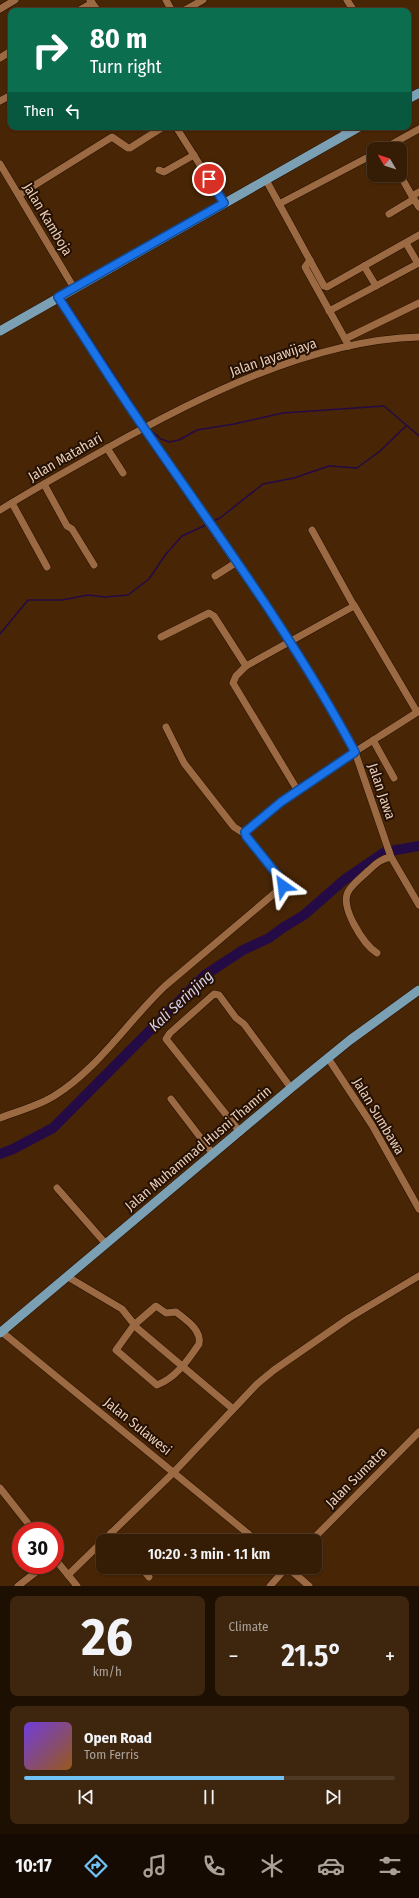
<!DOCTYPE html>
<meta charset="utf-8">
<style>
body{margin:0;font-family:"Fira Sans Condensed",sans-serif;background:#3d250e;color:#f1f3f6;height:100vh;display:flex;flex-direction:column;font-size:15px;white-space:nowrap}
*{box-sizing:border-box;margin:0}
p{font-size:13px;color:#aaa19a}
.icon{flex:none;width:22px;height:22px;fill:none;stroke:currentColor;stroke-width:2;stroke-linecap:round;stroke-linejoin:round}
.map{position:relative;height:1586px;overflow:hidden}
.side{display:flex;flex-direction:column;gap:10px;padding:10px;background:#1d0f02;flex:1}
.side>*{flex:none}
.top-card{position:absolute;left:8px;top:8px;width:403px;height:122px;border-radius:8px;box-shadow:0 1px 3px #0004,0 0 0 1px #4f3a26;background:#0b6e4f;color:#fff;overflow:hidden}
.needle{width:26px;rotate:309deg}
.controls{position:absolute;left:367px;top:142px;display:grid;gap:8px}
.controls a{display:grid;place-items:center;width:40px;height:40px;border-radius:8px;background:#351c04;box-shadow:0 1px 3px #0004,0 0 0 1px #4f3a26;font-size:20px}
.speed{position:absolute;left:12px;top:1522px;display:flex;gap:8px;font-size:20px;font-weight:700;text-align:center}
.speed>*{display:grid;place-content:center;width:52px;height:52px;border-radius:50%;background:#351c04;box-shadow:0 1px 3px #0004,0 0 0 1px #4f3a26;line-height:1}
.speed .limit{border:6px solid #d22;background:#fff;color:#111}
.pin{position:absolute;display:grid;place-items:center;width:34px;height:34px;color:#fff;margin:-17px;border:2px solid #fff;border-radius:50%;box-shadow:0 1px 4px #0007}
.me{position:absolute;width:44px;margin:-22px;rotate:329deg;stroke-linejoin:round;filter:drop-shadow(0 0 3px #0008)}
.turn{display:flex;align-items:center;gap:14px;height:84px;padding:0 16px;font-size:18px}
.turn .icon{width:52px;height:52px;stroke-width:2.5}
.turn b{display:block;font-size:28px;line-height:34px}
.then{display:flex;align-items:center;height:38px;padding:0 16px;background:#0003;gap:8px;font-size:15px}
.big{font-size:30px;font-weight:600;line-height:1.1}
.side .widget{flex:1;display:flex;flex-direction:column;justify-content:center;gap:6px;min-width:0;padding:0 14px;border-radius:8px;background:#3d250e}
.side .dial{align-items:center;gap:0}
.dial b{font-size:52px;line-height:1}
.song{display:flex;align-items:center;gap:12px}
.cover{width:48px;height:48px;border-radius:6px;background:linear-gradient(135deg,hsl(260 70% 55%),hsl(30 70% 35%))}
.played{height:4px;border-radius:2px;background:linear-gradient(90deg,#70c1f4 70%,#4f3a26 70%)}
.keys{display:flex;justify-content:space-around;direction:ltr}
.heat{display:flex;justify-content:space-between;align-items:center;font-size:22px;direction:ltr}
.side .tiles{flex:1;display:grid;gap:10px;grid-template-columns:1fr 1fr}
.widget:last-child{grid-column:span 2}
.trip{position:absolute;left:96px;top:1534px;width:226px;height:40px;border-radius:8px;background:#351c04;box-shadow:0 1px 3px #0004,0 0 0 1px #4f3a26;font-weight:600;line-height:40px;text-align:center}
.dock{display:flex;height:64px;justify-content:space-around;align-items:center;background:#150b02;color:#aaa19a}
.dock .icon{width:28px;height:28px}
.dock .selected{color:#70c1f4}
.dock b{font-size:18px;color:#f1f3f6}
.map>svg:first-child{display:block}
</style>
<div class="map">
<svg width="419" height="1586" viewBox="0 0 419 1586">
<rect width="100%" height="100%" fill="#472505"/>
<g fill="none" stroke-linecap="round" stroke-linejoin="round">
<g stroke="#250b46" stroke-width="1.5">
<polyline points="65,300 146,424"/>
<polyline points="148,428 161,439 169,442 179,440 197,430 234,424 283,413 384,406 419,436"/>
<polyline points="211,522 220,518 263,484 294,478 329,466 357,468 380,451 406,426"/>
<polyline points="0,634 28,600 62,600 88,595 105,597 128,595 149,579 166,554 182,536 206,525"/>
</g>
<polyline stroke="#250b46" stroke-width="10" points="0,1154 13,1149 53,1128 205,975 243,950 269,938 284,927 304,915 344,880 385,852 419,846"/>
<defs>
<g id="minor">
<polyline points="90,0 98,11"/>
<polyline points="166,0 172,11"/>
<polyline points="347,0 354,11"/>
<polyline points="0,9 15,0"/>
<polyline points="78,11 92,3"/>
<polyline points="183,11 203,0"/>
<polyline points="0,58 11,51"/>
<polyline points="0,101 11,95"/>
<polyline points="176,127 224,203"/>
<polyline points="342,127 346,134"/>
<polyline points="383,149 419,129"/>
<polyline points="0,164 74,288"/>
<polyline points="159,170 164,172 194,155"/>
<polyline points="400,175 412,196"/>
<polyline points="266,180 324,286 327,287 419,235"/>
<polyline points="419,192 412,196 419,207"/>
<polyline points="19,195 112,137 128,148 130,148 163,127"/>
<polyline points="279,204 374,154"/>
<polyline points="389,214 414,199"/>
<polyline points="310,260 305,267 349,346"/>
<polyline points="364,266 376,286"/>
<polyline points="58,297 143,428 295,649 333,712 355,752 391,857 419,905"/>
<polyline points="329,311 417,264 417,262 406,243"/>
<polyline points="345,339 419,303"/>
<polyline points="107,448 123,473"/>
<polyline points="44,484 67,526 72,529 94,565"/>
<polyline points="12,503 47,567"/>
<path d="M 0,510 C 34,489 68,470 102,451 C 196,398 310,340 419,337"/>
<polyline points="215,576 237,562"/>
<polyline points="354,605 417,712"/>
<polyline points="161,637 209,613 214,616 246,666"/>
<polyline points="166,727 184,763 230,822 234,827 245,834"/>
<polyline points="373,740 394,778"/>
<polyline points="298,791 233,683 236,676 246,666 354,606 312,530"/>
<path d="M 377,953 C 363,944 340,907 348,892 C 352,884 362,877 368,871 C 376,864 380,859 391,857"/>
<polyline points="328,1058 372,1125 419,1209"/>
<polyline points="171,1099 213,1154"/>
<path d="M 0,1118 C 18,1111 38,1106 54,1096 C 99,1068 127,1022 165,986 L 282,887 L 283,882 L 246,837 L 245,834 L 246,831 C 298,784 361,749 419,711"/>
<polyline points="240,1132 166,1039 170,1033 214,994 219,995 236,1018 244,1024 291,1088"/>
<polyline points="57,1188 106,1244"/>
<polyline points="68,1277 122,1309 137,1328 233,1409"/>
<path d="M 156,1306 L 166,1313 L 176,1312 C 186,1320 202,1330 199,1344 C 188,1360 176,1378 157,1385 L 116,1350 L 134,1325 Z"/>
<polyline points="2,1332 257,1541"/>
<polyline points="0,1488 34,1531"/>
<polyline points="111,1533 118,1541"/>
<polyline points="103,1541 174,1472 257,1384 274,1370 349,1318 419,1276"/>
<polyline points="311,1541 419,1432"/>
<polyline points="55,1559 77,1586"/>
<polyline points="141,1567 149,1577"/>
<polyline points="287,1567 309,1586"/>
<polyline points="68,1575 103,1541"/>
<polyline points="18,1586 45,1565"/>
<polyline points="270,1586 287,1567"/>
</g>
<g id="major">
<polyline points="408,99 419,93"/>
<polyline points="0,331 359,127"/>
<polyline points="0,1333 291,1088 350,1040 419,990"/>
</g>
</defs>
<use href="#minor" stroke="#271000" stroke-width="8"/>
<use href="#major" stroke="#271000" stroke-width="10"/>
<use href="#minor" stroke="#9b6942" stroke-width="7"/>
<use href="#major" stroke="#7ba0b3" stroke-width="9"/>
</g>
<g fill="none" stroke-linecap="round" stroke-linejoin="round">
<defs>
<path id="route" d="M 209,179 L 224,203 L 58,297 C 87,341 114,385 144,428 C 217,534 294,638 355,752 L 281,802 L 245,832 L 246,836 L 283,882 L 283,886"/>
</defs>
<use href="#route" stroke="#114b97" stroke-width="10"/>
<use href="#route" stroke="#1a73e8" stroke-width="7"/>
</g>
<g text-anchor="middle" stroke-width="4" stroke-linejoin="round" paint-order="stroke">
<g font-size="14" fill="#e9cdb8" stroke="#251103">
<text transform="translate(48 219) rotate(59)" y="5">Jalan Kamboja</text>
<text transform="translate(273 357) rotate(-19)" y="5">Jalan Jayawijaya</text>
<text transform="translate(65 457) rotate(-30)" y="5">Jalan Matahari</text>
<text transform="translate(382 791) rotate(71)" y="5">Jalan Jawa</text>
<text transform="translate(379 1116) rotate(59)" y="5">Jalan Sumbawa</text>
<text transform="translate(198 1148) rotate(-40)" y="5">Jalan Muhammad Husni Thamrin</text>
<text transform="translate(138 1426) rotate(39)" y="5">Jalan Sulawesi</text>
<text transform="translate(356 1477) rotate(-45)" y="5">Jalan Sumatra</text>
</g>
<g font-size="15" font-style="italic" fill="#d8d0ed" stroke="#251103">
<text transform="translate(181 1001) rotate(-43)" y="5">Kali Serinjing</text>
</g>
</g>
</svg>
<div class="controls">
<a><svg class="needle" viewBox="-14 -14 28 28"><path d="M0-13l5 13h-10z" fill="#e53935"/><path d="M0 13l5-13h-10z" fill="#aaa19a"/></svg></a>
</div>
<div class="speed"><div class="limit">30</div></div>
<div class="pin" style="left:209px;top:179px;background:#d93025"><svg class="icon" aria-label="arrive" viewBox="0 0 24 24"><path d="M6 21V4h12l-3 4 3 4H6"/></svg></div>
<svg class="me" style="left:283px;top:886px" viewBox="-20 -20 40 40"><path d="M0-17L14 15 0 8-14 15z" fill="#1a73e8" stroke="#fff" stroke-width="4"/></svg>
<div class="trip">10:20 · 3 min · 1.1 km</div>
<div class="top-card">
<div class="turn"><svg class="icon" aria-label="right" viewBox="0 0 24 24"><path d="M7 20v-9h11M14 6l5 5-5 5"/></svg><div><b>80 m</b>Turn right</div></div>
<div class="then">Then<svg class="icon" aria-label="left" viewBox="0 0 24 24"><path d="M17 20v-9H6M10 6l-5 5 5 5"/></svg></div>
</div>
</div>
<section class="side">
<div class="tiles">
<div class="widget dial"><b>26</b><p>km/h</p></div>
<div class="widget"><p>Climate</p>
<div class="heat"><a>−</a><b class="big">21.5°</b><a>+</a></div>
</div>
<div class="widget">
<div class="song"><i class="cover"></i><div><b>Open Road</b><p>Tom Ferris</p></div></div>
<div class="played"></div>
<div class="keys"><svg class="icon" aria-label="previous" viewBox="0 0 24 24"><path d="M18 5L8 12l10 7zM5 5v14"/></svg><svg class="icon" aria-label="pause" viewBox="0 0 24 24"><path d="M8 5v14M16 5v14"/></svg><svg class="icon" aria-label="next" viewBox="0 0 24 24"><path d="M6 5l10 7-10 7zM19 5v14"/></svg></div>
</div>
</div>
</section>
<nav class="dock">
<b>10:17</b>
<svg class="icon selected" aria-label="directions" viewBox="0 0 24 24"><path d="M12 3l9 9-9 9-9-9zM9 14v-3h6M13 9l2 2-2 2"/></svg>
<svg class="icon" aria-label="music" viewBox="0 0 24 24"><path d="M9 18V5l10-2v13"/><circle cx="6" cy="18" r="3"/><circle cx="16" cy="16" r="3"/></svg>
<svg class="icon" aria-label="phone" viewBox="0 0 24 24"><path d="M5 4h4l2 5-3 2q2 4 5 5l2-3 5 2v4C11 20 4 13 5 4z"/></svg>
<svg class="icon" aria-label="climate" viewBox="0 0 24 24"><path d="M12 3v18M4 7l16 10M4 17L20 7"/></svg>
<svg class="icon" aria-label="car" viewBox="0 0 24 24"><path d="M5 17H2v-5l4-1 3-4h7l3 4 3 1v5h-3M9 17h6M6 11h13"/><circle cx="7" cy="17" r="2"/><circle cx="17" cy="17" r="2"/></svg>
<svg class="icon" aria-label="filters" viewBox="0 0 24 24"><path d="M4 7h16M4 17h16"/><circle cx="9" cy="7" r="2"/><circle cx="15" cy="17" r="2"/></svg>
</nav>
